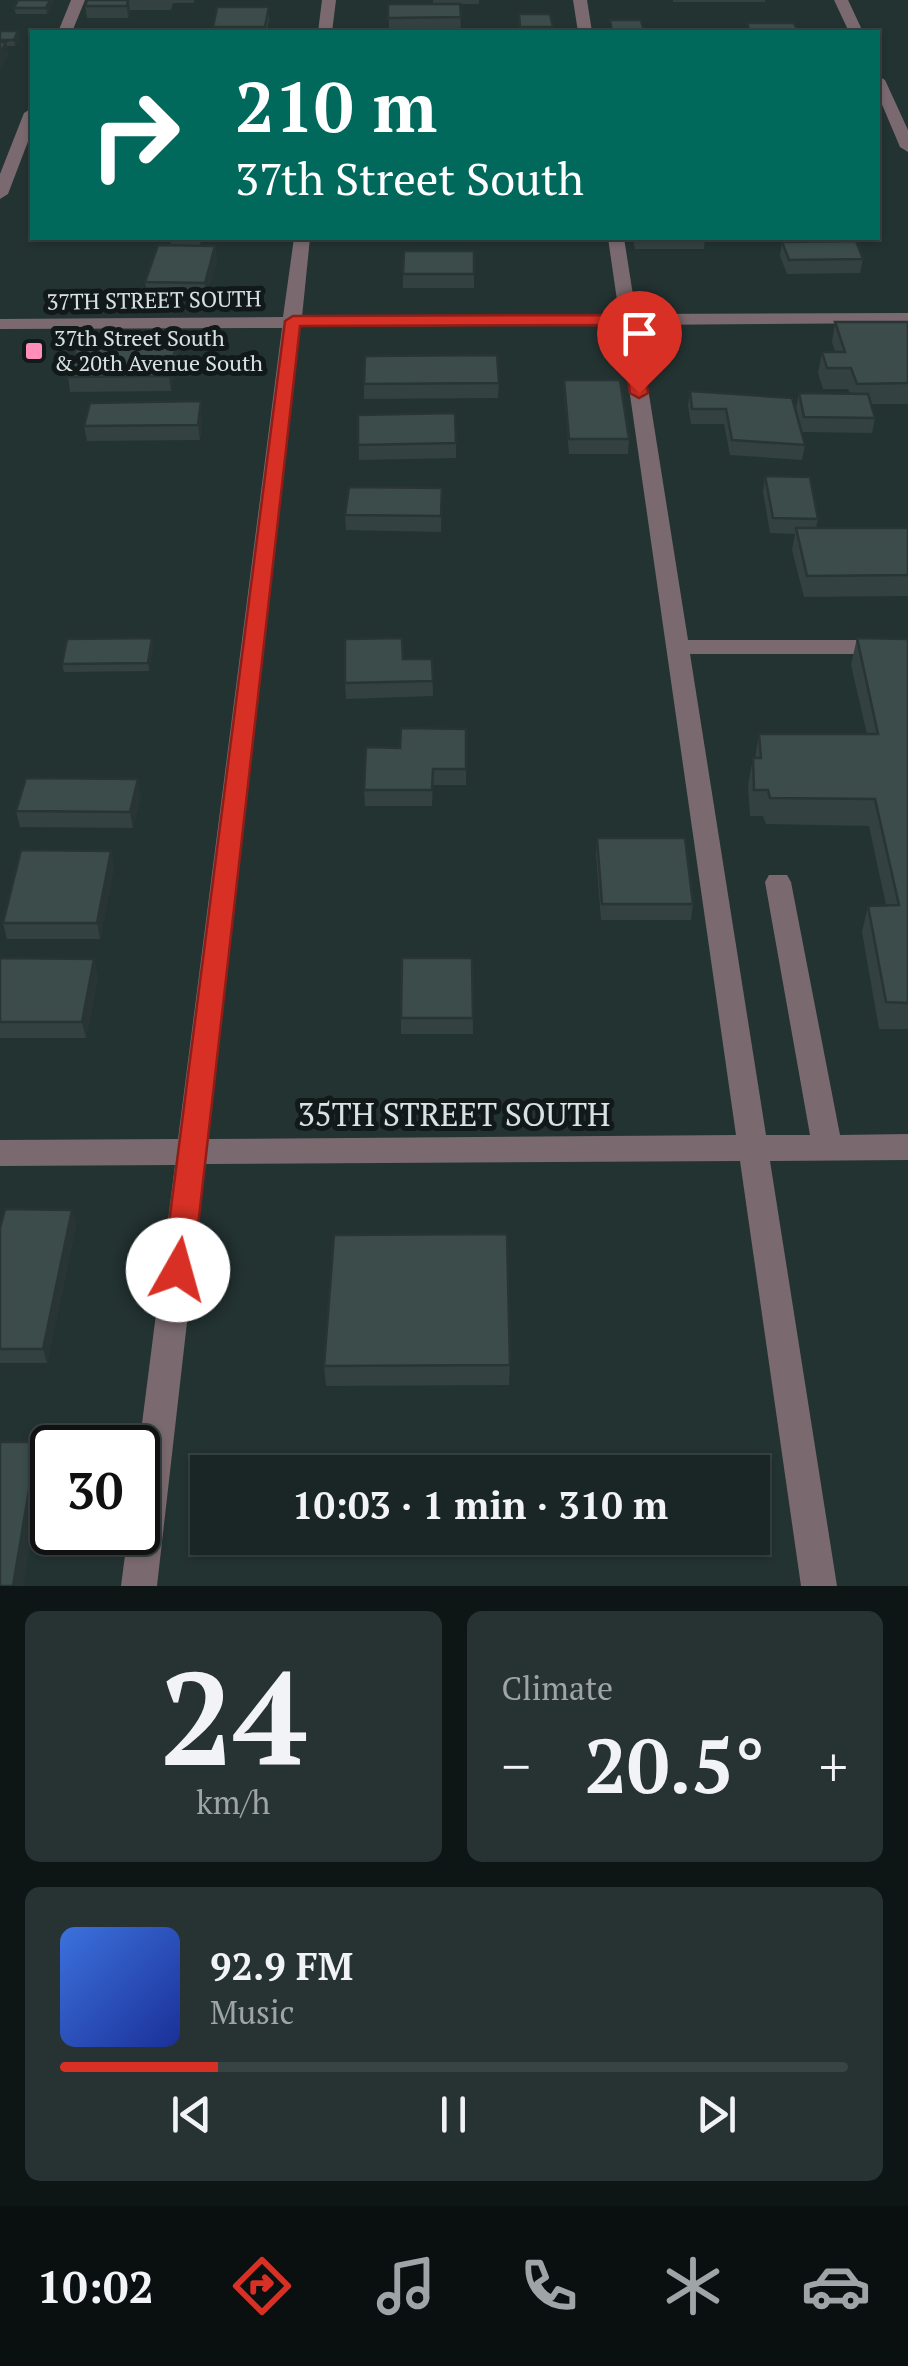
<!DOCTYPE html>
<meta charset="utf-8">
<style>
body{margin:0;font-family:"PT Serif",serif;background:#273232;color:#f1f3f6;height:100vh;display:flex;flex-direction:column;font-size:38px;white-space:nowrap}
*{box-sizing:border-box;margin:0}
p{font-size:32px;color:#9fa5a7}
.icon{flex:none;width:55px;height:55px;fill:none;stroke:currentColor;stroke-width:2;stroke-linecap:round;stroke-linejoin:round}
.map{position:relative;height:1586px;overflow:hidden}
.details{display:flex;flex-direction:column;gap:25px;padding:25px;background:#0e1515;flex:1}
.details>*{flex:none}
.guide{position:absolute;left:30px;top:30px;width:850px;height:210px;border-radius:0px;box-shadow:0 2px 8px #0004,0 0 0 2px #384343;background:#00695c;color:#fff;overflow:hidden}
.speed{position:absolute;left:30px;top:1425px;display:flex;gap:20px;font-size:50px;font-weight:700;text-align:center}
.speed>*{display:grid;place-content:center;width:130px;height:130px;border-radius:50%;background:#1a2626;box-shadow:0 2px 8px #0004,0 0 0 2px #384343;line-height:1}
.speed .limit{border:5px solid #111;border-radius:15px;background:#fff;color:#111}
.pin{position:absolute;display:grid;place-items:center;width:85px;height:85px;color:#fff;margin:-102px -42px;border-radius:50% 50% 50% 0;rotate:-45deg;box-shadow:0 0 10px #0007}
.pin .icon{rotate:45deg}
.me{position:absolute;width:110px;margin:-55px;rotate:7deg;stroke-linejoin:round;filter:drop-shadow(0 0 8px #0008)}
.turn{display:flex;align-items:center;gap:35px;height:210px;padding:0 40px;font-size:45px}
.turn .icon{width:130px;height:130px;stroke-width:2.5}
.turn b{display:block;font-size:70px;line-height:85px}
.big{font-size:75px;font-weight:700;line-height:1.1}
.details .tile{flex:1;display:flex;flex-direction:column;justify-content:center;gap:15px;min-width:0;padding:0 35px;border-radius:15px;background:#273232}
.details .dial{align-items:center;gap:0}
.dial b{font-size:130px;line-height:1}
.song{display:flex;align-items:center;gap:30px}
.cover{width:120px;height:120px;border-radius:15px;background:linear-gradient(135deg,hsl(220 70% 55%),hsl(230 70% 35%))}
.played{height:10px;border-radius:5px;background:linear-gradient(90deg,#d93025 20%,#384343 20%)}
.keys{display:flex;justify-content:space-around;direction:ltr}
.heat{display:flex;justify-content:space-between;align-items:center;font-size:55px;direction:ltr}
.details .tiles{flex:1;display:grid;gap:25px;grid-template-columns:1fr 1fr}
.tile:last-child{grid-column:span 2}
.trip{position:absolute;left:190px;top:1455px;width:580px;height:100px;border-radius:0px;background:#1a2626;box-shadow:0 2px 8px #0004,0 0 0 2px #384343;font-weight:700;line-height:100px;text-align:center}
.tab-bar{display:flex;height:160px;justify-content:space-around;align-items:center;background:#0a0f0f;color:#9fa5a7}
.tab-bar .icon{width:70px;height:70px}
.tab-bar .on{color:#d93025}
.tab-bar b{font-size:45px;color:#f1f3f6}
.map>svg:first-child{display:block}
</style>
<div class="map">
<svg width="908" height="1586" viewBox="0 0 908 1586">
<rect width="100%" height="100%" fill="#233332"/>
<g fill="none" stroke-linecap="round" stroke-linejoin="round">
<g fill="#7a6a6f" fill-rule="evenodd">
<polygon points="71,0 85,0 72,32 58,32"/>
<polygon points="322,0 336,0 332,32 318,32"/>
<polygon points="573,0 587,0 592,32 578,32"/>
<polygon points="834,0 848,0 863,32 849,32"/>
<polygon points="878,76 885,80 908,130 908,152 900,147 878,95"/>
<polygon points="32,108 32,131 8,194 0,199 0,174 24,113"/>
<path d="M 294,238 L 310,238 L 302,317 L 619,314 L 608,238 L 624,238 L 636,314 L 908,313 L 908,323 L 638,325 L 688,640 L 908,640 L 908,654 L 690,654 L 766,1135 L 810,1135 L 765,882 L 769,875 L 787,875 L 791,882 L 840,1135 L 908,1134 L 908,1160 L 770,1161 L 837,1586 L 801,1586 L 740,1161 L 205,1164 L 157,1586 L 121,1586 L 128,1532 L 138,1532 L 138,1455 L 175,1165 L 0,1166 L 0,1140 L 178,1139 L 282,328 L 0,329 L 0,319 L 283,317 ZM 620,325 L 736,1135 L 208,1139 L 300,327 Z"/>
</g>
</g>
<g fill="#334140">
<polygon points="18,0 54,0 47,14 16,14 14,8"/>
<polygon points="87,0 194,0 194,3 173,3 171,10 130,10 128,18 87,18 85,6"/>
<polygon points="433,0 479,0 479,4 460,4 461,30 389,30 388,4 433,4"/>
<rect x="673" y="0" width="92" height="2"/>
<polygon points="269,7 269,19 267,32 214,32 213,27"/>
<polygon points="519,14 553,27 552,32 520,32"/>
<polygon points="0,31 18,31 19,37 15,46 6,46 8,55 0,70"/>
<polygon points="170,238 201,238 200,246 215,246 217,260 206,297 147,296 145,282 171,246"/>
<polygon points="366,238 445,238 445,242 367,242"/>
<polygon points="633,238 705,238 704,249 635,249"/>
<polygon points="773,238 850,238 850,239 774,239"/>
<polygon points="782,242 863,259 860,273 787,274 780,256"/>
<polygon points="474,251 474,288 403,288 403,274"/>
<polygon points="835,322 908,322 908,404 871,404 875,418 872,433 802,432 796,408 799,393 850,393 848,389 823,389 818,373 822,352 835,352 832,342"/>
<polygon points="177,342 178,357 171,391 70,392 68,377"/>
<polygon points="564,380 629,439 628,454 569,454 564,394"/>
<polygon points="499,383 498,398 364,399 364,384"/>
<polygon points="690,391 805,445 802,460 730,455 724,424 691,424 688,406"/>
<polygon points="358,415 456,443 456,458 359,460"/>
<polygon points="202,416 200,440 87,441 84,426"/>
<polygon points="765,476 818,519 816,528 908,528 908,596 804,597 792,550 795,534 770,533 763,492"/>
<polygon points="442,488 441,532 346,530 345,515"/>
<polygon points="857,638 908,639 908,1029 879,1029 862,932 868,906 886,905 869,826 766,824 763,816 750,816 748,785 753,758 755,758 759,734 867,734 851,665"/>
<polygon points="153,646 149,671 64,672 62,664"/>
<polygon points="403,659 432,659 433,696 346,699 345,683"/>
<polygon points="466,729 466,785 433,785 432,806 365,806 364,790 400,748"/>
<polygon points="141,795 133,828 20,827 16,811"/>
<polygon points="597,838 693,904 691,920 601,920 596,854"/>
<polygon points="111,851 114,867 100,939 7,939 3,923"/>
<polygon points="0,958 98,975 86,1038 0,1038"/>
<polygon points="472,958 473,1034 401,1034 401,1018"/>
<polygon points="72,1210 76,1225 47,1363 0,1363 0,1228"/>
<polygon points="510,1365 509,1385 326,1386 324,1366"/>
</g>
<g fill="#293534">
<polygon points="50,0 54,0 47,14 46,8"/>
<polygon points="128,0 130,10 128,18 127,6"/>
<polygon points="18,31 19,37 15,46 14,40"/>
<polygon points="6,42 8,55 0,70 0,53"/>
<polygon points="215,246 217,260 206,297 205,283"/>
<polygon points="177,342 178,357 171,391 169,376"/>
<polygon points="201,401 202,416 200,440 198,425"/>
<polygon points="152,638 153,646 149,671 148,663"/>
<polygon points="138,779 141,795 133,828 130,812"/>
<polygon points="111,851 114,867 100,939 97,923"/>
<polygon points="94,959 98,975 86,1038 82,1022"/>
<polygon points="72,1210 76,1225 47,1363 43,1349"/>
<polygon points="37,1442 44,1461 24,1586 13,1586"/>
</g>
<g fill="#3b4c4b" stroke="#293534" stroke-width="2.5">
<polygon points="18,0 50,0 46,8 14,8"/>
<polygon points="87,0 128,0 127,6 85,6"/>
<polygon points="388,4 460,4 461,17 388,18"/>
<polygon points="217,7 269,7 265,27 213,27"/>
<polygon points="519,14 550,14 553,27 520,27"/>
<polygon points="610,20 641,20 644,32 612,32"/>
<polygon points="747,23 794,23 798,32 750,32"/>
<polygon points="0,31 18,31 14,40 0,40"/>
<polygon points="0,42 6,42 0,53"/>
<polygon points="856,241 863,259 789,260 782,242"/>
<polygon points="158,245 215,246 205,283 145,282"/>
<polygon points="404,251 474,251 474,274 403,274"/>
<polygon points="835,322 908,322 908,383 857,384 851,368 827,368 822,352 845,352"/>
<polygon points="78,342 177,342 169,376 68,377"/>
<polygon points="497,355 499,383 364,384 365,356"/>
<polygon points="564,380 620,380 629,439 569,439"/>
<polygon points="690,391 792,398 805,445 732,440 726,409 692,409"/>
<polygon points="799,393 868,394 875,418 804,417"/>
<polygon points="201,401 198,425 84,426 90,403"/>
<polygon points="455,413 456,443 358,445 358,415"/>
<polygon points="765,476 810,477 818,519 773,518"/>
<polygon points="349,487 442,488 441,516 345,515"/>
<polygon points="796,528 908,528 908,575 807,576"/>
<polygon points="152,638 148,663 62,664 67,639"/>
<polygon points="402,638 403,659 432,659 433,681 345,683 345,639"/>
<polygon points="857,638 908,639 908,1003 886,1002 868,906 899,905 875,799 770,798 768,790 754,790 753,758 761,758 759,734 878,734"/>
<polygon points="401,728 466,729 466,769 433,769 432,790 364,790 366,747 400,748"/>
<polygon points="26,778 138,779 130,812 16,811"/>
<polygon points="597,838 685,838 693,904 602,904"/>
<polygon points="21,850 111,851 97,923 3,923"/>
<polygon points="0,958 94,959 82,1022 0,1022"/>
<polygon points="402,958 472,958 473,1018 401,1018"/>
<polygon points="5,1209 72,1210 43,1349 0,1349 0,1228"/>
<polygon points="507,1234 510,1365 324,1366 334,1235"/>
<polygon points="0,1442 37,1442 13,1586 0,1586"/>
</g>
<polygon fill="#d93025" stroke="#8d1f18" stroke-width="2.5" points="628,315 636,320 648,393 639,398 630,393 620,325 300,326 193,1270 188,1279 178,1283 168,1279 163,1270 285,321 293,316"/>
<rect fill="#ff8ebb" stroke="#121919" stroke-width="4" x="24" y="341" width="20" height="20" rx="5"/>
<g text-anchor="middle" stroke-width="10" stroke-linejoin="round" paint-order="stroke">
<g font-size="22" fill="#d8e2e2" stroke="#121919">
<text transform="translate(154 300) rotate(-1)" y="8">37TH STREET SOUTH</text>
</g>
<g font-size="22" fill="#d8e2e2" stroke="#121919" text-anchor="start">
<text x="54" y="346">37th Street South<tspan x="54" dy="25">&amp; 20th Avenue South</tspan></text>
</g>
<g font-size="32" fill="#d8e2e2" stroke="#121919">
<text x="454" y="1126">35TH STREET SOUTH</text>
</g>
</g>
</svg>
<div class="speed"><div class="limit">30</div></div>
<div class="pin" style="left:639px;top:393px;background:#d93025"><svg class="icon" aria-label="arrive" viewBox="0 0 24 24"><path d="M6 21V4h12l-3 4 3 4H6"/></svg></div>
<svg class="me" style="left:178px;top:1270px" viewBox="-20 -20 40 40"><circle r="19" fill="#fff"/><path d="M0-13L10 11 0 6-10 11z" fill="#d93025"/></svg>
<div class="trip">10:03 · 1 min · 310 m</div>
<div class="guide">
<div class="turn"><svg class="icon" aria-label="right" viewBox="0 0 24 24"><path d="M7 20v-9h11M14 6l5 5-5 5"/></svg><div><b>210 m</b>37th Street South</div></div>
</div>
</div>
<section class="details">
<div class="tiles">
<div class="tile dial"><b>24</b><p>km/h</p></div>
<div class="tile"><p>Climate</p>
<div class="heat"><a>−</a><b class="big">20.5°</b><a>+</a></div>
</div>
<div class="tile">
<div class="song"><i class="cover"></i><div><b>92.9 FM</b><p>Music</p></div></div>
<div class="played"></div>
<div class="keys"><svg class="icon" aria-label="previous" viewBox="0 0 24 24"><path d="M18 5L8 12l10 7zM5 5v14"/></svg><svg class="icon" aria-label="pause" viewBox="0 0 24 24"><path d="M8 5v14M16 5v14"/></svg><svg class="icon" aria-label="next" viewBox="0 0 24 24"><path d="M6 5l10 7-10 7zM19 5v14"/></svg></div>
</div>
</div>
</section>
<nav class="tab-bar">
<b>10:02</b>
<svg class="icon on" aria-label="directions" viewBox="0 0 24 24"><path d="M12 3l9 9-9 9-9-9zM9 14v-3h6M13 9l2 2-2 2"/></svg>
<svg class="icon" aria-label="music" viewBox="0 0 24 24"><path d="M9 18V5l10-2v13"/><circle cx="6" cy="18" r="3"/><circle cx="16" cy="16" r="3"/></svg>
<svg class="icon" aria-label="phone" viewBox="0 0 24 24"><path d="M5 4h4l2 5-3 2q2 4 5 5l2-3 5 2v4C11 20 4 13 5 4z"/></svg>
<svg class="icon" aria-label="climate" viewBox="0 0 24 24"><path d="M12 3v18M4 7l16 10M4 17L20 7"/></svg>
<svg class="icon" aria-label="car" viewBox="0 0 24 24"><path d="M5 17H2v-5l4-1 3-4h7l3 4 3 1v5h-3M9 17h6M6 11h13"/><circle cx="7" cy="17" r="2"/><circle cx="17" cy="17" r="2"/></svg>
</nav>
